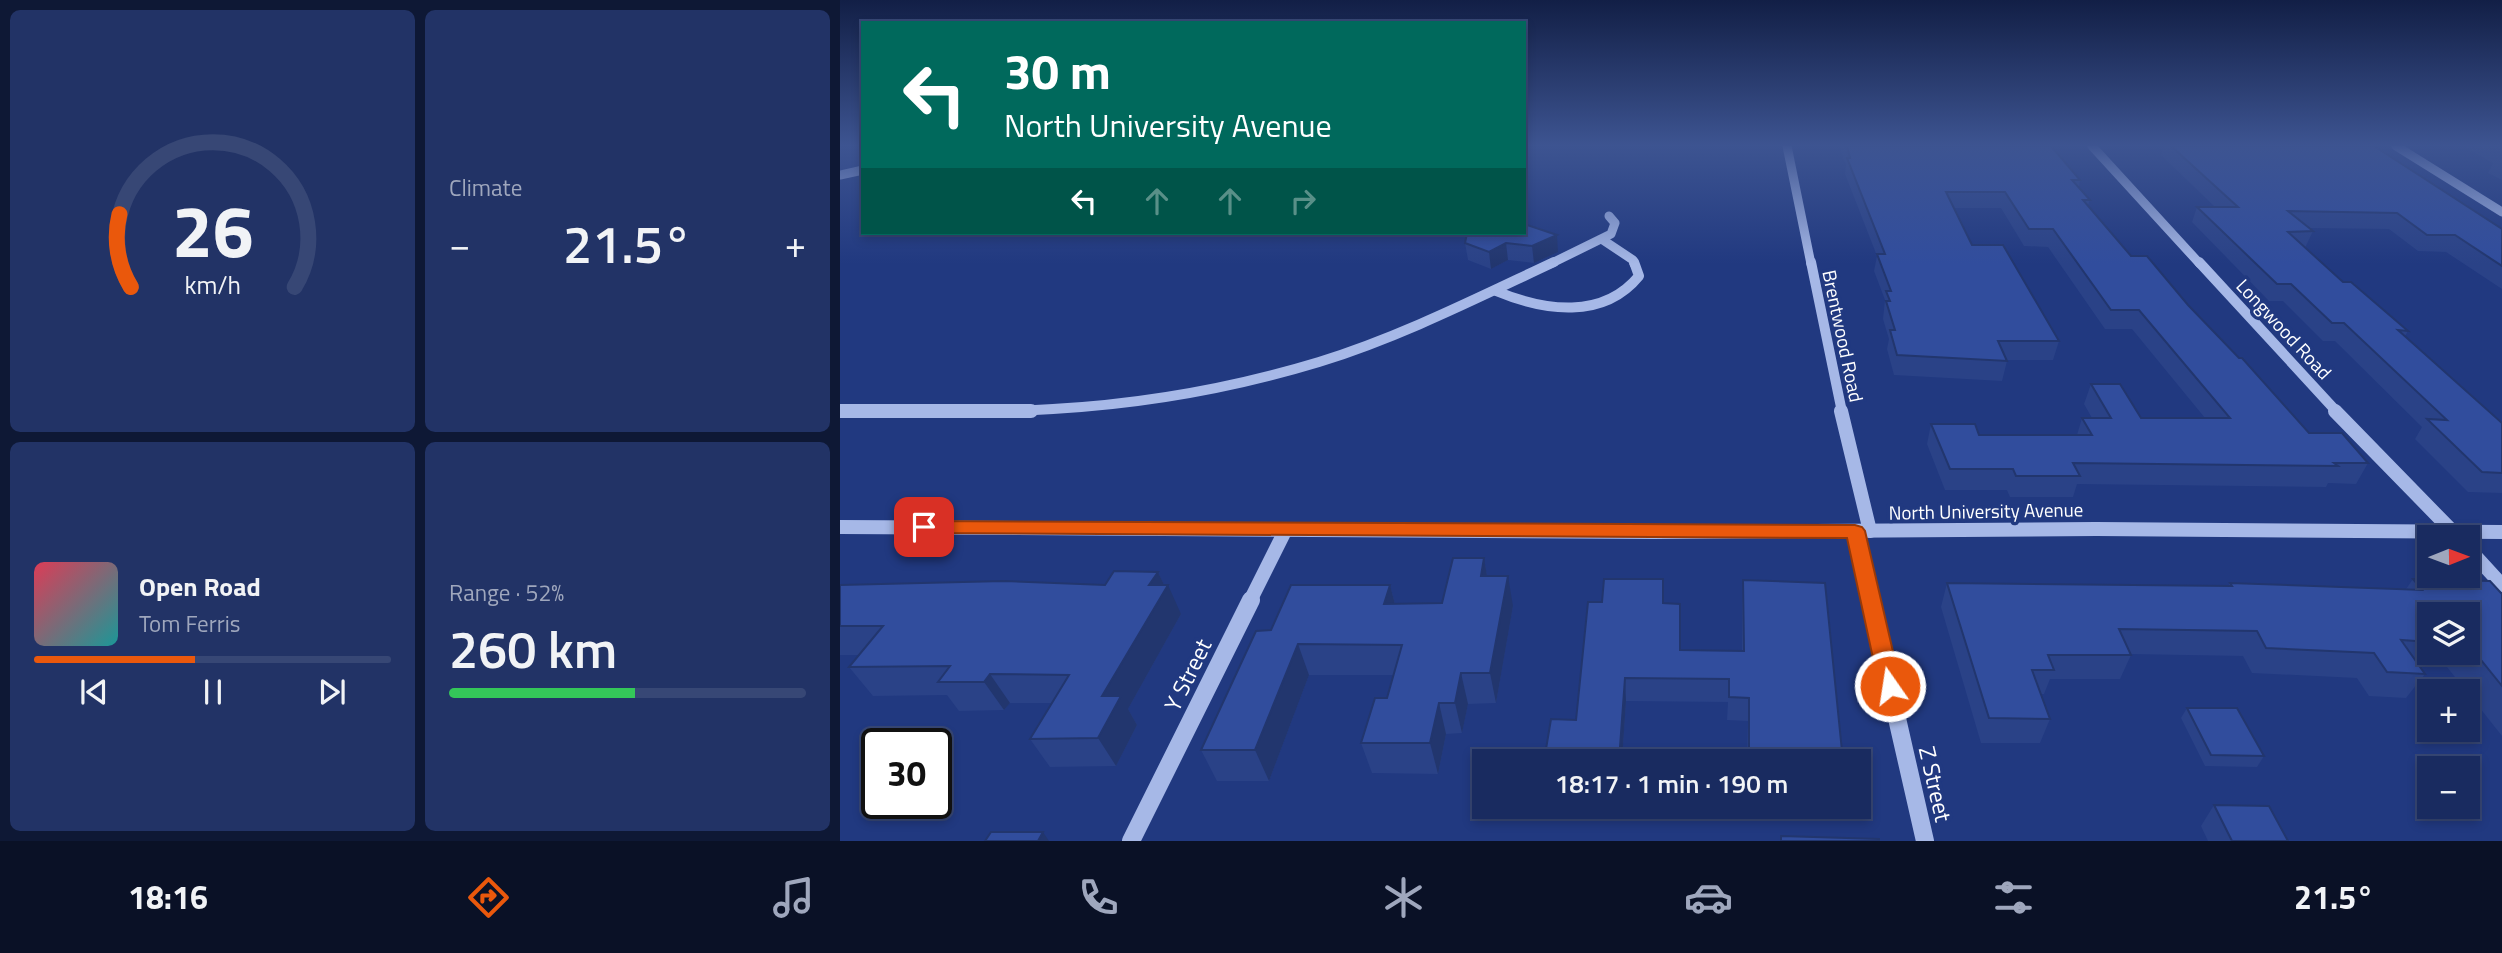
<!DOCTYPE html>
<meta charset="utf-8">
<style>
body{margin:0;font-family:"Titillium Web",sans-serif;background:#236;color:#f1f3f6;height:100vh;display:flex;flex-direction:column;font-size:26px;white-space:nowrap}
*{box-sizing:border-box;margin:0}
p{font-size:23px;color:#9fa7bd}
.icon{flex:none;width:38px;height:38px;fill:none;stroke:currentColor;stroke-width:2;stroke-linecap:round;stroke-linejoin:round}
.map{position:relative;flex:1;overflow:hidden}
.drawer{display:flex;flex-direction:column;gap:10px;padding:10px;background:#0e1835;width:840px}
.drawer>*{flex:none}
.guide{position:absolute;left:21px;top:21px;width:665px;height:214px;border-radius:0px;box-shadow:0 4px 10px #0003,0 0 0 2px #374775;background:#00695c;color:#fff;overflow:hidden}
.needle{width:46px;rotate:89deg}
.controls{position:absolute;left:1577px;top:525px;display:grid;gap:14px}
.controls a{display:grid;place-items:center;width:63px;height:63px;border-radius:0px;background:#192b60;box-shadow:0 4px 10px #0003,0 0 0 2px #374775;font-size:35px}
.speed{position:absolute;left:21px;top:728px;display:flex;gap:14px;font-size:35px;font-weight:700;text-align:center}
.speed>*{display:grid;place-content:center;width:91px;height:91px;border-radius:50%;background:#192b60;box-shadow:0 4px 10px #0003,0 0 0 2px #374775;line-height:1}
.speed .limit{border:4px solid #111;border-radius:10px;background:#fff;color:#111}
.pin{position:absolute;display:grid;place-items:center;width:60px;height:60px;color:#fff;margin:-30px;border-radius:14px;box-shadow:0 4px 10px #0006}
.me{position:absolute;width:77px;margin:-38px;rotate:347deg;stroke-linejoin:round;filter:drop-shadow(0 0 5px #0008)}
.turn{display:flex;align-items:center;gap:24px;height:147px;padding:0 28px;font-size:32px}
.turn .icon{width:91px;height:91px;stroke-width:2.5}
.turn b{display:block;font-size:49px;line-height:60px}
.lanes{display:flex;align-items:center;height:66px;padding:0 28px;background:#0003;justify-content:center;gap:35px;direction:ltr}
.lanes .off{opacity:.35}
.big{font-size:52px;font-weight:600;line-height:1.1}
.drawer .widget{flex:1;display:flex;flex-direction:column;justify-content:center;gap:10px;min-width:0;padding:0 24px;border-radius:10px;background:#236}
.drawer .dial{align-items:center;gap:0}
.dial svg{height:182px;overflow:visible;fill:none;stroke:#374775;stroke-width:7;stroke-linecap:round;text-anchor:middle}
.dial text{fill:#f1f3f6;stroke:none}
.song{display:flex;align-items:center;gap:21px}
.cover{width:84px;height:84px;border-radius:10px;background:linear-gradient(135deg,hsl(350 70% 55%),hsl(180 70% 35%))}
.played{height:7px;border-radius:4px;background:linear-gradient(90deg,#ea580c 45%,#374775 45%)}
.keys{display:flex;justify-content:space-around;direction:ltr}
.heat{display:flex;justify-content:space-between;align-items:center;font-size:38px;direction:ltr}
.charge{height:10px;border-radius:5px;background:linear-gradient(90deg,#34c759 52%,#374775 0)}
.drawer .tiles{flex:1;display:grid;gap:10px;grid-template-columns:repeat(2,1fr)}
.trip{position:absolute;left:632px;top:749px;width:399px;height:70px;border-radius:0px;background:#192b60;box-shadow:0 4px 10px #0003,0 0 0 2px #374775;font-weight:600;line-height:70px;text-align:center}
.menu{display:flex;height:112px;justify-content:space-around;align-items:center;background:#0a1126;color:#9fa7bd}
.menu .icon{width:49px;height:49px}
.menu .selected{color:#ea580c}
.menu b{font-size:32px;color:#f1f3f6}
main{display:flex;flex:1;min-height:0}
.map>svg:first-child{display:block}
</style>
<main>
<section class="drawer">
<div class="tiles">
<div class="widget dial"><svg viewBox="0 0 100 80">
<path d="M14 69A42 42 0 1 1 86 69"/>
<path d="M14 69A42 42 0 0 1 9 37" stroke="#ea580c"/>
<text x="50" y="56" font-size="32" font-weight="700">26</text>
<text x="50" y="72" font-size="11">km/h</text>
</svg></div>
<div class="widget"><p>Climate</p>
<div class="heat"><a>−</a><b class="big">21.5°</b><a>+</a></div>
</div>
<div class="widget">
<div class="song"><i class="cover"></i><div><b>Open Road</b><p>Tom Ferris</p></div></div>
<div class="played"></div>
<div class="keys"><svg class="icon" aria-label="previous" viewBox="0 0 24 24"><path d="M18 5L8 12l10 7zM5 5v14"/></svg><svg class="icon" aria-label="pause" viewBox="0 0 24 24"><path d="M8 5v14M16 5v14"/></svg><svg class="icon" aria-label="next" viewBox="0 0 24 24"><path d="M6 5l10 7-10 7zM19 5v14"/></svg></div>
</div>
<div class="widget"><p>Range · 52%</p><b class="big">260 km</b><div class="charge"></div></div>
</div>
</section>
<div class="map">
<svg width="1662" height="841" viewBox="0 0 1662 841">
<rect width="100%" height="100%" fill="#213980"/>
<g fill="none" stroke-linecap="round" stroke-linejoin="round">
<g stroke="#a6b8e7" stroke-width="9">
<polyline points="947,146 971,264"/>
<polyline points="1252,146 1360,264"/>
<polyline points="1556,146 1662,212"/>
<polyline points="0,175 23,170"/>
<polyline points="763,240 793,260 794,264"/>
<polyline points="710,264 771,234 775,223 769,216"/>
</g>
<g stroke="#a6b8e7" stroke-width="10">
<polyline points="971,262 1002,412"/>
<polyline points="1359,262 1497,412"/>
<path d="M 656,291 C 704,311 763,320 799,276 L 794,262"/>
<path d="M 0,411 C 71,411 142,414 213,409 C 302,404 393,388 479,362 C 560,337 637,298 714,262"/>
</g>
<g stroke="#a6b8e7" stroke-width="14">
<polyline points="0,411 191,411"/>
<polyline points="1001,411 1030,531"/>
<polyline points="1495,411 1615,534"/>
<polyline points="0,527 816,532 1256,529 1662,532"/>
<polyline points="1015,531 1031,601"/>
<polyline points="1628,548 1662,585"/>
<polyline points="410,601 446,529"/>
</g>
<g stroke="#a6b8e7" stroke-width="18">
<polyline points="1030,600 1085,841"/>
<polyline points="291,841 411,600"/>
</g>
</g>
<g fill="#2a4287" fill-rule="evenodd">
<polygon points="999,146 1211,146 1240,180 1239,187 1250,200 1248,205 1291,256 1348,305 1469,433 1528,463 1516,484 1488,483 1486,487 1237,484 1233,497 1170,497 1167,490 1105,490 1087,444 1091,424 1139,435 1237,435 1242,418 1252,418 1244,404 1251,384 1301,418 1365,418 1292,329 1265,329 1208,247 1184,246 1161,208 1114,208 1132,245 1219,341 1213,360 1167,360 1167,361 1162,381 1054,375 1047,349 1049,339 1043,319 1045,300 1034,271 1037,256 1005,174 1006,165"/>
<polygon points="1324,146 1534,146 1662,229 1662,289 1606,252 1578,251 1549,229 1468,228 1473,231 1465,248 1503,282 1568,331 1565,336 1662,423 1662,493 1628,492 1575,439 1582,427 1495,341 1483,341 1443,301 1429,301 1352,222 1357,207 1375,207 1321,155"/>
<polygon points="1623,146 1662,146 1662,180 1648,173 1653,163"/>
<polygon points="684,233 718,252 694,263 668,260 651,269 628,260 625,243"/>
<polygon points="644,558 647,576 673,606 656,703 628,704 622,733 606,734 598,774 532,773 521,743 547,698 554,675 469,675 429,781 377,781 361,750 431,630 550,585 555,604 602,603"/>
<polygon points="318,572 324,585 341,614 288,709 297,725 276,766 210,767 190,739 212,703 170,703 164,710 119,711 107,695 33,696 9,667 19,655 0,655 0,585 265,585"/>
<path d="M 1573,579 L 1662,594 L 1662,736 L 1628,693 L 1628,691 L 1626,691 L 1607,667 L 1580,666 L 1585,674 L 1566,698 L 1529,696 L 1517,678 L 1412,673 L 1403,656 L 1290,654 L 1291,655 L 1280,679 L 1210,679 L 1204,694 L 1201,694 L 1210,719 L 1200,743 L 1141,743 L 1101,607 L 1107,583 L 1388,586 L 1390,583 L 1566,589 ZM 1589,614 L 1628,614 L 1628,653 L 1589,653 Z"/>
<polygon points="903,580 1003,761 907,761 908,721 887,720 888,702 786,701 782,761 704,761 823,603 840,650 902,651 902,603"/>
<polygon points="1347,708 1424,756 1417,767 1365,766 1341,718"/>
<polygon points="1374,805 1448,841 1368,841 1361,826"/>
</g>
<g fill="#22366e">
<polygon points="717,235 718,252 694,263 692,246"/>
<polygon points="666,243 668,260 651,269 649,252"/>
<polygon points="644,558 649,588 641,576"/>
<polygon points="318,572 326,589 328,585 341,614 288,709 297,725 276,766 258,738 262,696 309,585"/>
<polygon points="668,576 673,606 656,703 650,673"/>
<polygon points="550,585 558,616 544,604"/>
<polygon points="458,644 469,675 429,781 415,750"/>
<polygon points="621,673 628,704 622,733 615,703"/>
<polygon points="150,674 170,703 164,710 144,682"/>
<polygon points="785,678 786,701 782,761 779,761"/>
<polygon points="599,703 606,734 598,774 590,743"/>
<polygon points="203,832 209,841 198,841"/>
</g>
<g fill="#314d9d" stroke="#22366e" stroke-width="2">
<polygon points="1007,146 1211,146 1240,180 1232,180 1250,200 1243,200 1291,256 1307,256 1348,305 1399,358 1402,358 1469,433 1502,433 1528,463 1494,463 1498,466 1233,463 1240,476 1176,476 1173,469 1110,469 1091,424 1135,424 1139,435 1252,435 1242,418 1271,418 1251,384 1280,384 1301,418 1390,418 1299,310 1271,310 1213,229 1189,229 1165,192 1106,192 1132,245 1163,245 1219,341 1158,341 1167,361 1057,355 1050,330 1055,330 1046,301 1050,301 1046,291 1051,291 1037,254 1045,254 1007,158 1010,158"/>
<polygon points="1331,146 1534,146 1662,229 1662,266 1615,235 1587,235 1557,213 1448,211 1473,231 1448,232 1503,282 1511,282 1568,331 1558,330 1662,423 1662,473 1642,472 1587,419 1607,420 1504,323 1492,323 1451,284 1437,284 1357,207 1398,207"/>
<polygon points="684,224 717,235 692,246 666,243 649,252 625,243 627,233 684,233"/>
<polygon points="613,558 644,558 641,576 668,576 650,673 621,673 615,703 599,703 590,743 521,743 535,698 547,698 562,645 458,644 415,750 361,750 416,631 431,630 451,585 550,585 544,604 602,603"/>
<polygon points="274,571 318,572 309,585 328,585 262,696 281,696 258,738 190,739 229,675 150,674 144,682 98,682 110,666 9,667 43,626 0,626 0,585 164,581 265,585"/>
<polygon points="764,579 823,579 823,603 840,604 840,650 904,651 903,580 985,583 1003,761 909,761 909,698 889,697 889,679 785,678 779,761 704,761 711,719 736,720 748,602 762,602"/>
<polygon points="1573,579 1650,581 1662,594 1662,686 1628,644 1628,614 1589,614 1589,642 1561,640 1585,674 1547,672 1534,653 1426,648 1417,631 1279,629 1291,655 1208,655 1214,670 1192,670 1210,719 1149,718 1107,583 1392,586 1390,583 1582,590"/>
<polygon points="1347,708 1397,708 1424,756 1371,755"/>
<polygon points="1374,805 1429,806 1448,841 1392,841"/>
<polygon points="151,832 203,832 198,841 145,841"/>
<polygon points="941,836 1039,839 1039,841 941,841"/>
</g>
<linearGradient id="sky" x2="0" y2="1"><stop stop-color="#121f46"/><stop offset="0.55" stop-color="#3d5491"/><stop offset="1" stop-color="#3d5491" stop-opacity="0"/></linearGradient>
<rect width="1662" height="264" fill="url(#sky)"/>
<polygon fill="#ea580c" stroke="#983908" stroke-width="2" points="84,521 1015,525 1022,527 1025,531 1061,686 1058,693 1050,695 1042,693 1039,686 1007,538 84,533 77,532 74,527 77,523"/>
<g text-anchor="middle" stroke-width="7" stroke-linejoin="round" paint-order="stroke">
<g font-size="19" fill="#fff" stroke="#213980">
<text transform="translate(1444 329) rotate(47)" y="7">Longwood Road</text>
<text transform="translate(1003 336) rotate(78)" y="7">Brentwood Road</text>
<text transform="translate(1146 511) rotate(-1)" y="7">North University Avenue</text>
</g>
<g font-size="23" fill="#fff" stroke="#213980">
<text transform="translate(348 675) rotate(-64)" y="8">Y Street</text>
<text transform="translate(1095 784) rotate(77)" y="8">Z Street</text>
</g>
</g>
</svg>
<div class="controls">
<a><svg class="needle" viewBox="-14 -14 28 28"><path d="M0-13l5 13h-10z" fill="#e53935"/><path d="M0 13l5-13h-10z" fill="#9fa7bd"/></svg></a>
<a><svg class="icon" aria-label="layers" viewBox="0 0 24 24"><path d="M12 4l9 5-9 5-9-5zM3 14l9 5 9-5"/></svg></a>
<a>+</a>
<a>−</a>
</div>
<div class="speed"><div class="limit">30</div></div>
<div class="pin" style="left:84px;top:527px;background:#d93025"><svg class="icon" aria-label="arrive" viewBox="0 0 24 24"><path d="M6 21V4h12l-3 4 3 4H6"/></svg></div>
<svg class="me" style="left:1050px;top:686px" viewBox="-20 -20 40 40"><circle r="17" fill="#ea580c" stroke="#fff" stroke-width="3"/><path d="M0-11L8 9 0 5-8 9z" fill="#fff"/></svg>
<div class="trip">18:17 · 1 min · 190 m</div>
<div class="guide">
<div class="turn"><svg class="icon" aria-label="left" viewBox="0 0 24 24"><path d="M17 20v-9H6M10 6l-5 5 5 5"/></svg><div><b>30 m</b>North University Avenue</div></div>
<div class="lanes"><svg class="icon" aria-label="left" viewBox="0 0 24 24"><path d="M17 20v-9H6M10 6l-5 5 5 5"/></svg><svg class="icon off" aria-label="ahead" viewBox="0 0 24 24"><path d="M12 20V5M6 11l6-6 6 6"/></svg><svg class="icon off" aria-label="ahead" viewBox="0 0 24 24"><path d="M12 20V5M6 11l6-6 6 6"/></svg><svg class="icon off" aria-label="right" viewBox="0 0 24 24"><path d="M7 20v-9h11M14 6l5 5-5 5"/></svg></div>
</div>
</div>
</main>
<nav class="menu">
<b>18:16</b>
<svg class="icon selected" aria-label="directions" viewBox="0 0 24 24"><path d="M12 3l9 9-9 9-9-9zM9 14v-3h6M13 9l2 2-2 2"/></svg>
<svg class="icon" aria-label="music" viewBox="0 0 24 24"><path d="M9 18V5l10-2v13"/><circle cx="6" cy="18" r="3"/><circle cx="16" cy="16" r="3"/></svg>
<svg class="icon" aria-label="phone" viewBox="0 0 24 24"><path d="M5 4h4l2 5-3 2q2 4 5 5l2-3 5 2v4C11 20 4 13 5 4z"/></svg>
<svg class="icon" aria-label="climate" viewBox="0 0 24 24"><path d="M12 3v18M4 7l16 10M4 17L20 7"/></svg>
<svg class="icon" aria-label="car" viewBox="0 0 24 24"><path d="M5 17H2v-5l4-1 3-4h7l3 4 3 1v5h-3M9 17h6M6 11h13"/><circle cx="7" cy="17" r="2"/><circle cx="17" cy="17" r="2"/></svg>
<svg class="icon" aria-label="filters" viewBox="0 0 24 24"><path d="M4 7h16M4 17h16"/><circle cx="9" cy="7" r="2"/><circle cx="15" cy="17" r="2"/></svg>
<b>21.5°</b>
</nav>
